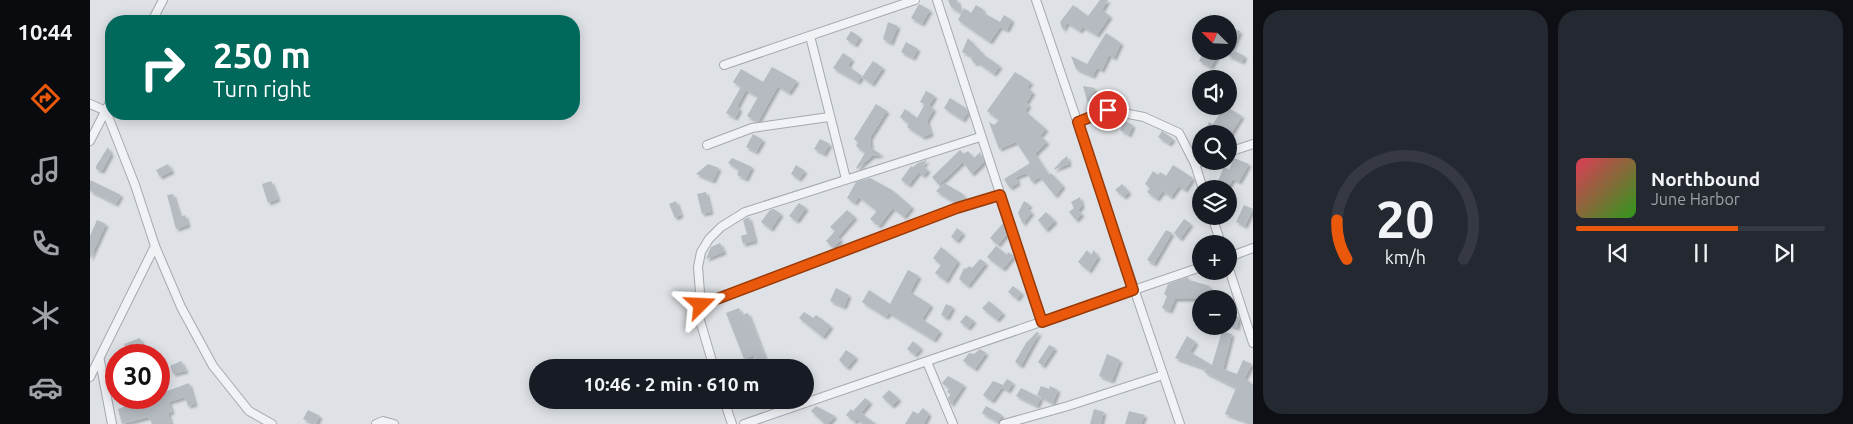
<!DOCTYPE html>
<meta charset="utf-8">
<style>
body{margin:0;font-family:Ubuntu,sans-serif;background:#242831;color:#f1f3f6;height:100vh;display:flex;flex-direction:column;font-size:19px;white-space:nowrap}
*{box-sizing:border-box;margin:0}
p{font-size:16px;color:#9ea1a6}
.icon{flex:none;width:28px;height:28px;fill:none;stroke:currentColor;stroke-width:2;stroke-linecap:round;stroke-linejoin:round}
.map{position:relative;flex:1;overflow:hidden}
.side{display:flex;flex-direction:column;gap:10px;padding:10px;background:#0d0f14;width:600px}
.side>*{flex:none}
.banner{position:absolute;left:15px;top:15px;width:475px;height:105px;border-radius:20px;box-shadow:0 2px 12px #0003;background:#00695c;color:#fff;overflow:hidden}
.needle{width:32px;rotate:294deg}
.fabs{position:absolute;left:1102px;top:15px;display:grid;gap:10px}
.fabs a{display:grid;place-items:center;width:45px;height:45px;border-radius:50%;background:#171b24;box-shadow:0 2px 12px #0003;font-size:25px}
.speed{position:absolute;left:15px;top:344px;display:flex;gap:10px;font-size:25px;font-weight:700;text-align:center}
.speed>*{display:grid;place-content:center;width:65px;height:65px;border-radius:50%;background:#171b24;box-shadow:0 2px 12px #0003;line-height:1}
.speed .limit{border:8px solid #d22;background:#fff;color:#111}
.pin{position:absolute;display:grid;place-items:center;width:42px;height:42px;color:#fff;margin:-21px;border:2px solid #fff;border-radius:50%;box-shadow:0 1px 5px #0007}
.me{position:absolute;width:55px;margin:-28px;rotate:69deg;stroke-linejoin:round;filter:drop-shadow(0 0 4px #0008)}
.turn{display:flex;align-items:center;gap:18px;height:105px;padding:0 25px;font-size:22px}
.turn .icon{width:65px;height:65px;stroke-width:2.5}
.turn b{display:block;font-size:35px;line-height:42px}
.side .widget{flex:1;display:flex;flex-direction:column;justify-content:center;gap:8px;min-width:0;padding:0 18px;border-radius:20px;background:#242831}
.side .dial{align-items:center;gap:0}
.dial svg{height:130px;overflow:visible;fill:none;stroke:#363941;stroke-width:7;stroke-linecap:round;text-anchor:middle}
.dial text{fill:#f1f3f6;stroke:none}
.song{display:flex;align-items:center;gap:15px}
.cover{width:60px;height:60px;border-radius:8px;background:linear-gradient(135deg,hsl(350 70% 55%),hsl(110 70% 35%))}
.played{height:5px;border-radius:2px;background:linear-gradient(90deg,#ea580c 65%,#363941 65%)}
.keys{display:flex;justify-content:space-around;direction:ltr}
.side .tiles{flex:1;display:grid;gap:10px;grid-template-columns:repeat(2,1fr)}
.trip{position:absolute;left:439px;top:359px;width:285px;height:50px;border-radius:25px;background:#171b24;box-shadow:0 2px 12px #0003;font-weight:600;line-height:50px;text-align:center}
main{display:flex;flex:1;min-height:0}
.menu{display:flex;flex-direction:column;width:90px;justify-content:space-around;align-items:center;background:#090b0e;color:#9ea1a6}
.menu .icon{width:35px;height:35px}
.menu .active{color:#ea580c}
.menu b{font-size:22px;color:#f1f3f6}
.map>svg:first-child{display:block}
</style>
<main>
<nav class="menu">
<b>10:44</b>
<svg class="icon active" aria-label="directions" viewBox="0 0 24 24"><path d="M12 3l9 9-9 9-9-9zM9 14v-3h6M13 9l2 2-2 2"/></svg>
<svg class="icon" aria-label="music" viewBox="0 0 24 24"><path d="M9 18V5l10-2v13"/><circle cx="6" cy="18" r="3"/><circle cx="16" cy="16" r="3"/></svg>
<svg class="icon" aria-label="phone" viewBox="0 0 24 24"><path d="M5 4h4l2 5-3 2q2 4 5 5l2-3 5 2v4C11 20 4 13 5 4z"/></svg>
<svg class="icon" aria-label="climate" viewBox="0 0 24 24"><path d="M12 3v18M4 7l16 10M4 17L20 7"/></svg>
<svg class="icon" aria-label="car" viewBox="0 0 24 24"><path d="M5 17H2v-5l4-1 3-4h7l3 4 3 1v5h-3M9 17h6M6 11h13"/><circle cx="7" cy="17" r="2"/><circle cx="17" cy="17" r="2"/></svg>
</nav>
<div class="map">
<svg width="1163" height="424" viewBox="0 0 1163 424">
<defs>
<filter id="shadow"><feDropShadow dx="2.5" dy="2.5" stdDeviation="1" flood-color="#0004"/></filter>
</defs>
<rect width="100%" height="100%" fill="#dee2e6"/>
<g fill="#b6bbc2" filter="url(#shadow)">
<polygon points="858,0 867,0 871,13 861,7"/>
<polygon points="1010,0 1018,0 1012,10 1020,16 1007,35 993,27 990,31 977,23 973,30 970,22 983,5 998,16"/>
<polygon points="829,4 840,10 832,24 821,18"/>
<polygon points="886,5 894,10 892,12 910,22 914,15 922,20 917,30 910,27 900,42 868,20 874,8 881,13"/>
<polygon points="798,22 808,26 801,43 793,39"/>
<polygon points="1141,28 1150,31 1142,50 1155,56 1152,62 1140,56 1139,58 1139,34"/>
<polygon points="761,31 770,37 765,45 756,39"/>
<polygon points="1016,33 1031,43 1024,58 1019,55 1012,70 1007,68 1003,76 986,69 981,56 997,64"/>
<polygon points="878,38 894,55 910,66 904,74 887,62 885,64 881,59 883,57 872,52"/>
<polygon points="816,42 828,49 823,58 811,52"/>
<polygon points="1114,51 1130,51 1121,67 1109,61"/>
<polygon points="753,53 762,59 758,66 772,76 768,82 743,68"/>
<polygon points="783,61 793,68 782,84 772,77"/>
<polygon points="682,67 707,81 699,93 688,86 668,122 657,116 668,97 656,90 647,107 650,109 645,118 636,113 651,87 643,82 651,69 673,82"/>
<polygon points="925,72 941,82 937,88 943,92 936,103 939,105 935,111 956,129 950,136 957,142 945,154 959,175 961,173 973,186 965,196 950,177 942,182 937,173 926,177 928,183 920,188 914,179 940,163 926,142 909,149 899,122 904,125 909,120 897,111"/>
<polygon points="993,86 1005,88 1000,111"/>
<polygon points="836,91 845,96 839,106 830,102"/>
<polygon points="860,98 876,108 878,112 873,120 854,108"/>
<polygon points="786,104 797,111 780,138 781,148 792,155 782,156 767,169 766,168 775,153 766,146 768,142 764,139"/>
<polygon points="835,104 844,109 837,121 841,134 833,137 817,127 819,124 810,117 815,109 827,118"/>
<polygon points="1135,106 1152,116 1141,134 1113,134 1119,122 1123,124"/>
<polygon points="1035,121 1043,125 1039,135 1030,130"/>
<polygon points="1072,131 1083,139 1079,144 1068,137"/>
<polygon points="663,134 673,140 666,152 656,147"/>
<polygon points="730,139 740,144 734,154 724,149"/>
<polygon points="18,147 21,154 12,171 6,169 6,166"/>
<polygon points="870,150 874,154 878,151 884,158 890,152 894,162 882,174 873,162 849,185 842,177"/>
<polygon points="977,156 979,164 963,170 972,160"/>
<polygon points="642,158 662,167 656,179 647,175 649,170 638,163"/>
<polygon points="1144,158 1159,164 1149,182 1143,179 1137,189 1125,189 1134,166 1139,170"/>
<polygon points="837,160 833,166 838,170 833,176 829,172 819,185 811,180 821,166 823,167 828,163"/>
<polygon points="78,164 82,171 70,177 66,170"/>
<polygon points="618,164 629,168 623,181 606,174"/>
<polygon points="706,165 715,171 709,179 701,174"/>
<polygon points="1083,165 1103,178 1095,190 1089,186 1081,197 1073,191 1067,199 1057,192 1060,188 1055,184 1063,171 1068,175 1070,172 1076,176"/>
<polygon points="780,178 802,190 822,207 814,217 803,208 789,226 780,219 787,211 769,197 765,203 757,198 766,182"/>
<polygon points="0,180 31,195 26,204 0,191"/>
<polygon points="181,181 188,199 178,203 172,184"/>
<polygon points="854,183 873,194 875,200 865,203 846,191"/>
<polygon points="1032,184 1039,192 1034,197 1025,190"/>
<polygon points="616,192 621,212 612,214 607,194"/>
<polygon points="83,194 90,217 95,215 98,225 86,229 77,195"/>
<polygon points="990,197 992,206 988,210 992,214 986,220 979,212 984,208 981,202"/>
<polygon points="586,201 591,215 585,218 579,204"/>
<polygon points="934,201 940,205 937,209 942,212 933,224 928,213"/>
<polygon points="709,203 716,208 707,221 699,216"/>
<polygon points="1154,205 1163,209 1155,226 1146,222"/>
<polygon points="684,209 691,214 681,229 671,222 680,210"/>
<polygon points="757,210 765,217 748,237 751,240 743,248 736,241 745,231 740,227"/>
<polygon points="956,212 965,221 956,230 948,220"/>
<polygon points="659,217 665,241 653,244 651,236 657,234 653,220"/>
<polygon points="1094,219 1101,224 1090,239 1084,233"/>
<polygon points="7,220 16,224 0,259 0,236"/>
<polygon points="914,222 917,234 908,245 900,238"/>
<polygon points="867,228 873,233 867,241 861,237"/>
<polygon points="1076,230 1082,233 1064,264 1057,260"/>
<polygon points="630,243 634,252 616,259 621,247"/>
<polygon points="906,246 917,255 918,252 924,256 913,269 897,257"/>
<polygon points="851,247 868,261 856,281 845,273 851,265 843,258"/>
<polygon points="997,250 1001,255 1004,250 1008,257 999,271 988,262"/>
<polygon points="890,259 896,263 878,286 869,279 874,268 876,269 879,266 882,268"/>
<polygon points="818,270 829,276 820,292 841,305 832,319 850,331 844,340 799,313 796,317 772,302 779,290 800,304"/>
<polygon points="1098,277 1099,280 1120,286 1119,289 1143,299 1111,299 1111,324 1103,321 1110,299 1085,299 1080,311 1072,308 1077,296 1074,294 1078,284"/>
<polygon points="923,286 932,293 927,299 918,292"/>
<polygon points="746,288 759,295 754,307 740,301"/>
<polygon points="899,301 913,313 907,320 892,308"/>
<polygon points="856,304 863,307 857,318 851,315"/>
<polygon points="649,308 652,315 658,313 679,368 669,368 664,355 654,359 636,313"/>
<polygon points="714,312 723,318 726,315 741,326 733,337 709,318"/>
<polygon points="1139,314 1149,317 1147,328 1139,325"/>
<polygon points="876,315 884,321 878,328 870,322"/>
<polygon points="1132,331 1142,334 1133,369 1147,374 1153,360 1162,364 1155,378 1163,385 1163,424 1135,414 1146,388 1114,372 1116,369 1085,358 1097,336 1106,342 1100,352 1122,365"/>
<polygon points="947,332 949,333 931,366 925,362 936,343"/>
<polygon points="50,338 54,350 47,352 48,355 39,355 34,344"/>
<polygon points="823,341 831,348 825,355 817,349"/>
<polygon points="959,345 965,348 953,366 948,362"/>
<polygon points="890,349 896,353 885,369 873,361 879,353 884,354"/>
<polygon points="756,350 766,357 757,368 749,360"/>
<polygon points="1017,354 1030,360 1022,381 1009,376"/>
<polygon points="91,361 96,371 83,374 80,366"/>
<polygon points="858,376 874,385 861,405 858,398 861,394 857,392 859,389 852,383"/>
<polygon points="917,379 923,383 918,391 912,387 902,401 893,395 903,381 913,385"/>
<polygon points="99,383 105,404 98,406 95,397 79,402 82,412 78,413 81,424 62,424 59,417 32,424 28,409 59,398 69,398 69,394"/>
<polygon points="951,386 959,389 960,386 968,390 963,403 947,395"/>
<polygon points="931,388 951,398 947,406 926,396"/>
<polygon points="799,390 809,399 802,406 792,397"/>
<polygon points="775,398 780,402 771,413 786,424 773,424 767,419 765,422 756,415 761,409 763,411"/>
<polygon points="726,406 745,416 738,424 735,424 721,411"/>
<polygon points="896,406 912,415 908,422 892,413"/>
<polygon points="833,408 839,414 834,424 815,424 823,411 828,414"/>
<polygon points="1004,409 1014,412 1011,424 1000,424"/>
<polygon points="218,410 230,416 226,424 213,419"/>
<polygon points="1039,411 1055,415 1051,424 1035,424"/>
</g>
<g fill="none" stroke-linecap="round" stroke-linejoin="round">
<defs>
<g id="minor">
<polyline points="847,0 952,322"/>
<polyline points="946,0 1090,424"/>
<polyline points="62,21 73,0"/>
<polyline points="720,36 756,179"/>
<polyline points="634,65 825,0"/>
<polyline points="0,104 16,111 45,185 65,246 0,377"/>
<polyline points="988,122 1018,110 1054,117 1089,133 1105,164"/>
<polyline points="0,141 21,100"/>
<polyline points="617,145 662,128 739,117"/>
<polyline points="1139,152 1163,144"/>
<polyline points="1112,161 1105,164 1113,189"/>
<polyline points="1122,216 1131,244"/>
<polyline points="65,246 91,307 123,366 159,411 182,424"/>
<polyline points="1139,257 1163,248"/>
<polyline points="1139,269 1163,343"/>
<polyline points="611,305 867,208 910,195"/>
<polyline points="10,361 22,424"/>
<polyline points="837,362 863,424"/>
<polyline points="624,368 609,317 611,305 608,267 611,252 619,239 631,227 655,212 890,137"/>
<polyline points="634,400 642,424"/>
<polyline points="286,424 293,421 304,424"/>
<polyline points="654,424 1111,267"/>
<polyline points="914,424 978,406 1073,375"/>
</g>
</defs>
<use href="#minor" stroke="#a4a9af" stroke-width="10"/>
<use href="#minor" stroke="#f0f2f5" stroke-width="8"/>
</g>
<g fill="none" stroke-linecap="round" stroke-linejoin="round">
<defs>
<polyline id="route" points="611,305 867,208 910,195 952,322 1043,290 988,122 1018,110"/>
</defs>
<use href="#route" stroke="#983908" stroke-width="12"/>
<use href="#route" stroke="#ea580c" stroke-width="9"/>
</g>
</svg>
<div class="fabs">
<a><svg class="needle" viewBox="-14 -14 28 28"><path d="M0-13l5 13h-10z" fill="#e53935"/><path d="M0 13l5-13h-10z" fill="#9ea1a6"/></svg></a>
<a><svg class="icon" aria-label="sound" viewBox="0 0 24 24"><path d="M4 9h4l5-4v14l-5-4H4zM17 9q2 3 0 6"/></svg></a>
<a><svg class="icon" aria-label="search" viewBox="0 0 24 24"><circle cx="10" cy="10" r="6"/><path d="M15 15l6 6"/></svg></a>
<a><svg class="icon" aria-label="layers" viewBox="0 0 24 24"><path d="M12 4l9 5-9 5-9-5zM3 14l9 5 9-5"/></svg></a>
<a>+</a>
<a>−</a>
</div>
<div class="speed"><div class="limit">30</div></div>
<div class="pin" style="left:1018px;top:110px;background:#d93025"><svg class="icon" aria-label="arrive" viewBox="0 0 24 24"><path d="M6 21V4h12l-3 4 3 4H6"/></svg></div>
<svg class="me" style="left:611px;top:305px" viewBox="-20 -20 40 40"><path d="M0-17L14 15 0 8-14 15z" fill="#ea580c" stroke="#fff" stroke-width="4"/></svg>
<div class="trip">10:46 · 2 min · 610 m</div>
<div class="banner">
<div class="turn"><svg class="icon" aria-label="right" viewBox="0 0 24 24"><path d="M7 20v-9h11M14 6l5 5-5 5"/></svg><div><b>250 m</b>Turn right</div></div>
</div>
</div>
<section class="side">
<div class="tiles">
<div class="widget dial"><svg viewBox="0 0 100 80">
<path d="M14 69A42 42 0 1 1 86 69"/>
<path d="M14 69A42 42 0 0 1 8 45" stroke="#ea580c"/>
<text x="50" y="56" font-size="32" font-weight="700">20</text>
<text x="50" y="72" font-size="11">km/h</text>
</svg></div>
<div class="widget">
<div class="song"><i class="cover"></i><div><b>Northbound</b><p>June Harbor</p></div></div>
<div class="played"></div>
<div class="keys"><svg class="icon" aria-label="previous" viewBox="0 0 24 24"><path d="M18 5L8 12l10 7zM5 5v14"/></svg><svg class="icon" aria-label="pause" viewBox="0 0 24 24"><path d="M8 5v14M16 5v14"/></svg><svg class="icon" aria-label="next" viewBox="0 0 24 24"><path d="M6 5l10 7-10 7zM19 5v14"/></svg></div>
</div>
</div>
</section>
</main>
